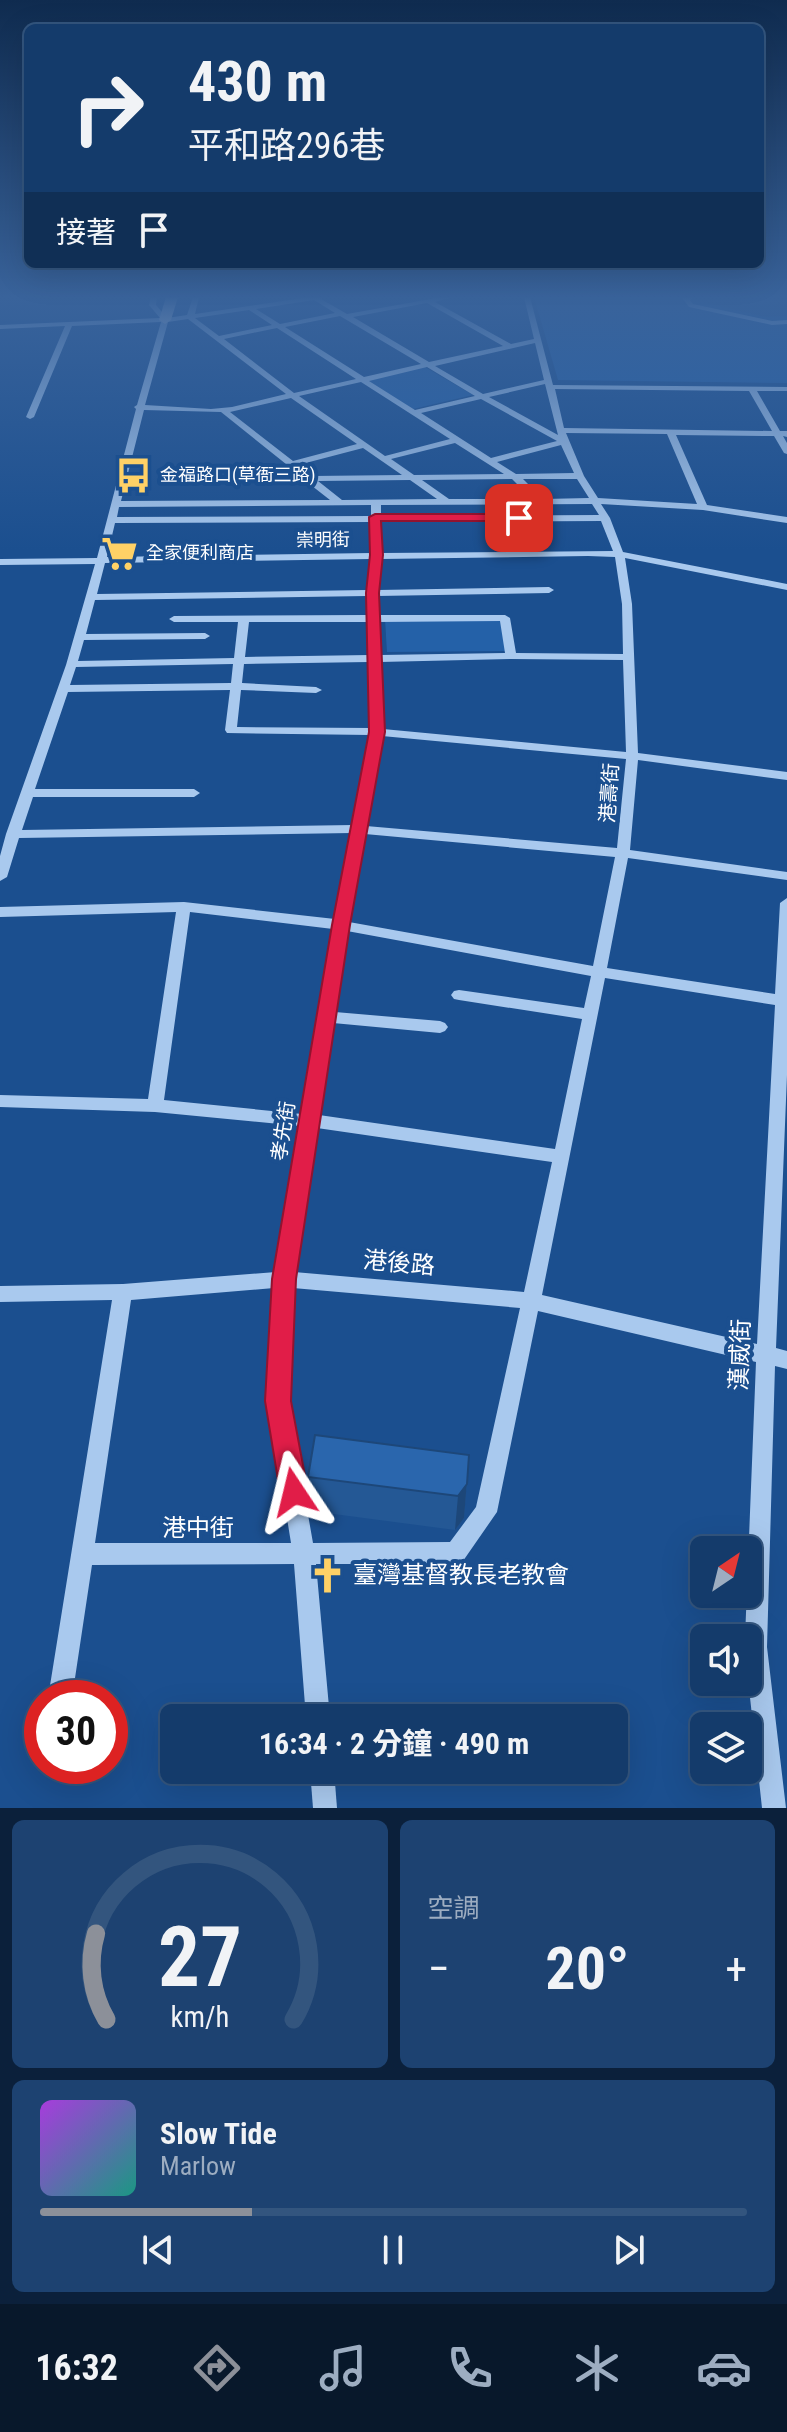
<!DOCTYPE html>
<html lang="zh-TW">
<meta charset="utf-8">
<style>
body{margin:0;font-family:"Roboto Condensed","Noto Sans TC",sans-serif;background:#1d4271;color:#f1f3f6;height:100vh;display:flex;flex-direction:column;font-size:30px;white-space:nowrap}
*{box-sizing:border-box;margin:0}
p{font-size:26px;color:#9dadc1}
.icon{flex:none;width:44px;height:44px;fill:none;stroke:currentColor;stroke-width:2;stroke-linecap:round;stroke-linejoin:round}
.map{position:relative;height:1808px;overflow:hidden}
.sheet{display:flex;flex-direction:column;gap:12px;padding:12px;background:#0b203b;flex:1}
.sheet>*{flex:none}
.guide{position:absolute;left:24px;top:24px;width:740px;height:244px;border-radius:12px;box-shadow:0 8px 32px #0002,0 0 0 2px #33557e;background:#143b6b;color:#f1f3f6;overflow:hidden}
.needle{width:52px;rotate:35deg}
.tools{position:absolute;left:690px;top:1536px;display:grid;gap:16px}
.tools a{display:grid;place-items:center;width:72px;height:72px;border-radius:12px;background:#143b6b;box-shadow:0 8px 32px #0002,0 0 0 2px #33557e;font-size:40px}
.speed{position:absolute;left:24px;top:1680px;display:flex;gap:16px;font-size:40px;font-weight:700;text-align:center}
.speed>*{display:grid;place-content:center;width:104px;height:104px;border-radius:50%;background:#143b6b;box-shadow:0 8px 32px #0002,0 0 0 2px #33557e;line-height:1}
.speed .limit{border:12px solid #d22;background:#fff;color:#111}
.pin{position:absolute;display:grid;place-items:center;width:68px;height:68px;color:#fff;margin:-34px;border-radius:16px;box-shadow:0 4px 12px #0006}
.me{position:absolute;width:88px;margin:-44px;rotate:350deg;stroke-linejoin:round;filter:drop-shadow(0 0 6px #0008)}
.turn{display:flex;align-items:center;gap:28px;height:168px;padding:0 32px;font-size:36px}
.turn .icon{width:104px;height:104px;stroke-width:2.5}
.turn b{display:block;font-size:56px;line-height:68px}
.then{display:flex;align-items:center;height:76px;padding:0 32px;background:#0003;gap:16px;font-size:30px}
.big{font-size:60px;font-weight:700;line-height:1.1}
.sheet .widget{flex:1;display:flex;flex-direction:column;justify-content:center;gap:12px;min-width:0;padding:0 28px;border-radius:12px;background:#1d4271}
.sheet .dial{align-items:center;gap:0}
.dial svg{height:208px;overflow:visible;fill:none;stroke:#33557e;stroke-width:7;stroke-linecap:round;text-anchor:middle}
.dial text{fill:#f1f3f6;stroke:none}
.song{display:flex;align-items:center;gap:24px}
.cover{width:96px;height:96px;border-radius:12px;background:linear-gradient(135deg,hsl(280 70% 55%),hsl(170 70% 35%))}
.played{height:8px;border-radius:4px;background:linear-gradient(90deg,#8c9099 30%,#33557e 30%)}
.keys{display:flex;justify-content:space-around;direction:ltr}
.heat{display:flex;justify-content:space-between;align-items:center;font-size:44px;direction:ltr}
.sheet .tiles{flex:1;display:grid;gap:12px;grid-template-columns:1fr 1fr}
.widget:last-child{grid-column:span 2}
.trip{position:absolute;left:160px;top:1704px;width:468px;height:80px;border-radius:12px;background:#143b6b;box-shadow:0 8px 32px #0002,0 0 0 2px #33557e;font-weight:700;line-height:80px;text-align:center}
.tabs{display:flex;height:128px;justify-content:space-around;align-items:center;background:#08182b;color:#9dadc1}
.tabs .icon{width:56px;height:56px}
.tabs .current{color:#8c9099}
.tabs b{font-size:36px;color:#f1f3f6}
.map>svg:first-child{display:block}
</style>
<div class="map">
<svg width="787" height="1808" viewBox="0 0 787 1808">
<rect width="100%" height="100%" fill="#1b4f8f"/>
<g fill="#2461a8">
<polygon points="534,297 787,297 787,383 558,380"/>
<polygon points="425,367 473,395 413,409 367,380"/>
<polygon points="385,619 502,619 508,651 387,652"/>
</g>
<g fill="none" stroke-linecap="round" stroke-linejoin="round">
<g fill="#a9c9ee" fill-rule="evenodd">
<path d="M 151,297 L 157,297 L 156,305 L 167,318 L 187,315 L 193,297 L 199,297 L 195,314 L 310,297 L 324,297 L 321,299 L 347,314 L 442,297 L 453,297 L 435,302 L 511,344 L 534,339 L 524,297 L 530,297 L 553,385 L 787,387 L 787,391 L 757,391 L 780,431 L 787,431 L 787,437 L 783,436 L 787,443 L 787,454 L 784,453 L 774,436 L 676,435 L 707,505 L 787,517 L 787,523 L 703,510 L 601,504 L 610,518 L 623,552 L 787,584 L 787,590 L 625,558 L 632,604 L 638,753 L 787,772 L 787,780 L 638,760 L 630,850 L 787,872 L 787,880 L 628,858 L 607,968 L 775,994 L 780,903 L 787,898 L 787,1075 L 776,1348 L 787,1351 L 787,1369 L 775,1366 L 767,1647 L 786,1808 L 762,1808 L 748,1679 L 748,1638 L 745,1638 L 756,1362 L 538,1311 L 497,1512 L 463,1561 L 455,1564 L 316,1564 L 330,1718 L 306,1718 L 294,1564 L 92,1565 L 72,1698 L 48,1698 L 112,1300 L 0,1302 L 0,1286 L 123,1284 L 276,1272 L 300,1126 L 155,1112 L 0,1107 L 0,1095 L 148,1099 L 176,912 L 0,917 L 0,907 L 184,902 L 335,919 L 352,833 L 19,838 L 7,877 L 0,881 L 0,856 L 6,834 L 66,665 L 95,564 L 0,565 L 0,559 L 97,558 L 136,409 L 134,407 L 137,405 L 161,322 L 72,326 L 34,417 L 30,419 L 26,417 L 65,326 L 0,329 L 0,325 L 160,318 L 149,305 ZM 314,300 L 335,313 L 280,324 L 256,309 ZM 427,303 L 503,346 L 429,362 L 353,317 ZM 249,310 L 272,325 L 219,336 L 195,318 ZM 340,316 L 421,364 L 364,377 L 285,327 ZM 188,319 L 286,394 L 232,407 L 211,409 L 145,405 L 168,322 ZM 277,328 L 356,379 L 294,393 L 224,339 ZM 535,343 L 544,380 L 483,394 L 435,366 ZM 427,367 L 475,396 L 415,410 L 369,381 ZM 361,382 L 450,439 L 385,456 L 299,396 ZM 545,384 L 558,435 L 489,397 ZM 555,389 L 749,391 L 772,431 L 564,428 ZM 291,398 L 357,444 L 293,461 L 230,412 ZM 481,399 L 557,441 L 491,458 L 421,413 ZM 144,410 L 221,412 L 301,476 L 197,477 L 194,478 L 194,482 L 307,482 L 330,500 L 121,501 ZM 566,433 L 667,434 L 697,504 L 598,498 L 584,476 ZM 455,443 L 504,474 L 414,475 L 391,459 ZM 561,445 L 574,473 L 516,474 L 497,462 ZM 363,448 L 402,475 L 312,476 L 298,465 ZM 512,479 L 532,499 L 449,499 L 422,480 ZM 523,479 L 577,479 L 589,498 L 543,499 ZM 410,480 L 437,499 L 342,500 L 318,481 ZM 592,504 L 599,515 L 381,516 L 381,505 ZM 371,505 L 371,516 L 117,517 L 119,507 ZM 601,521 L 613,551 L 381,553 L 381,522 ZM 371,522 L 371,553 L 107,557 L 115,523 ZM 588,556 L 615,557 L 622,604 L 623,654 L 516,653 L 510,618 L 505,615 L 378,615 L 377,596 L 549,593 L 554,590 L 549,587 L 378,590 L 381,559 ZM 371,559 L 367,590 L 97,594 L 105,563 ZM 367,596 L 368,615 L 174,616 L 169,619 L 174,622 L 238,622 L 234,658 L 78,661 L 84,640 L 205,639 L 210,636 L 205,633 L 86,634 L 95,600 ZM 500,621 L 505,653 L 380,655 L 378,622 ZM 249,622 L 368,622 L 369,655 L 245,657 ZM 511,659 L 623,660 L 626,752 L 383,729 L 380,662 ZM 369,662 L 371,728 L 237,727 L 241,690 L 316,693 L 322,690 L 316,687 L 242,683 L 244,664 ZM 233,664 L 231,683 L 70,685 L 76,667 ZM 230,690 L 225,730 L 227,733 L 370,735 L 353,825 L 22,830 L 33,797 L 194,797 L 200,793 L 194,789 L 35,789 L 68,692 ZM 382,736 L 626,759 L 617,848 L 366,826 ZM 365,834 L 615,857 L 593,966 L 349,922 ZM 190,912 L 333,929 L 302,1114 L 164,1100 ZM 347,931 L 591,976 L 584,1008 L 459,990 L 454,991 L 451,995 L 454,999 L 459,1000 L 582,1019 L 555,1149 L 319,1115 L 333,1023 L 440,1033 L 445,1031 L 448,1027 L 445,1023 L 440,1021 L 335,1012 ZM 605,978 L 775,1005 L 757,1344 L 542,1295 ZM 317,1128 L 552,1162 L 524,1292 L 294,1272 ZM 274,1288 L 268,1401 L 291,1543 L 95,1543 L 131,1300 ZM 293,1288 L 520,1308 L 476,1507 L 450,1542 L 313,1543 L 288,1401 Z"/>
<polygon points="686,297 693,297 690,300 693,304 772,321 787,320 787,324 772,325 689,307 683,299"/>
<polygon points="310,1770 334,1770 337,1808 313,1808"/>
</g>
<polygon fill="#fff" fill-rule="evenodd" points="166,297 178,297 171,320 165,324 159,320"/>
</g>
<g fill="#245895">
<polygon points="694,297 787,297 787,316 766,317 694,300"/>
<polygon points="469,1455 464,1518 455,1530 311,1511 308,1477"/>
</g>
<polygon fill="#1d4779" points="469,1455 464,1518 455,1530 458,1496"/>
<polygon fill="#2a66ad" stroke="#1d4779" stroke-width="2" points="315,1435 469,1455 467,1484 458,1496 308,1477"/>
<linearGradient id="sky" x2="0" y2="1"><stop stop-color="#0f2b4f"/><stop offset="0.54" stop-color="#39639b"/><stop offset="1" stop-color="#39639b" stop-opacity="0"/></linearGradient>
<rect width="787" height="550" fill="url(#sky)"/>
<polygon fill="#e11d48" stroke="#92132f" stroke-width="2" points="375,514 519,514 525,518 519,521 381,521 383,555 379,593 385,732 350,925 296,1279 291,1401 308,1492 304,1502 294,1506 284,1502 280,1492 265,1401 272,1279 332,925 369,732 366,593 370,555 369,517"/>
<defs>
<symbol id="bus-bare" viewBox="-9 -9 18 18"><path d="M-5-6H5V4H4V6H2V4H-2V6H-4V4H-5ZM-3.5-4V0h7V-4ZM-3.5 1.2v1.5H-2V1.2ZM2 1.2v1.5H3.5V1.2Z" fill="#ffd166" stroke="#1b4f8f" stroke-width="2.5" paint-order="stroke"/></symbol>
<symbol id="supermarket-bare" viewBox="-9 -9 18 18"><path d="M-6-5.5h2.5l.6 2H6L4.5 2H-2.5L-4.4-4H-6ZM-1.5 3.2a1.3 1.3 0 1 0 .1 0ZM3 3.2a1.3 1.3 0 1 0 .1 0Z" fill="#ffd166" stroke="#1b4f8f" stroke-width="2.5" paint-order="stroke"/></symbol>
<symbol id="church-bare" viewBox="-9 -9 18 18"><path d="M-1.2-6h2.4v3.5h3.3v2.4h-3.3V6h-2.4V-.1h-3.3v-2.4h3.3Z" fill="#ffd166" stroke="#1b4f8f" stroke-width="2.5" paint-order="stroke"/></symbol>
</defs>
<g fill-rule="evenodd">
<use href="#bus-bare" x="108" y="450" width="51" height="51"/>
<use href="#supermarket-bare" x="94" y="528" width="51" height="51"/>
<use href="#church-bare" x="302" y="1550" width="51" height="51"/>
</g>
<g text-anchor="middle" stroke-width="8" stroke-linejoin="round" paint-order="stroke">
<g font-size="18" fill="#fff" stroke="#1b4f8f" text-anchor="start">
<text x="160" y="481">金福路口(草衙三路)</text>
<text x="146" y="559">全家便利商店</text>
</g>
<g font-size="18" fill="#fff" stroke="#1b4f8f">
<text transform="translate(323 540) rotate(-1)" y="6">崇明街</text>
</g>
<g font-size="20" fill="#fff" stroke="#1b4f8f">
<text transform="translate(609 793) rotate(-86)" y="7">港壽街</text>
<text transform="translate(283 1131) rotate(-81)" y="7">孝先街</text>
</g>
<g font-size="24" fill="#fff" stroke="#1b4f8f">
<text transform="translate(399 1263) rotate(5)" y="8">港後路</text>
<text transform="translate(740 1355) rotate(-88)" y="8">漢威街</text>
<text x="198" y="1536">港中街</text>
</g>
<g font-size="24" fill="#fff" stroke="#1b4f8f" text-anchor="start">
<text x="353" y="1583">臺灣基督教長老教會</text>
</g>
</g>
</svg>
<div class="tools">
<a><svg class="needle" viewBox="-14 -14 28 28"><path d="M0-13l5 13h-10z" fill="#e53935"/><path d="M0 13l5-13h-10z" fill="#9dadc1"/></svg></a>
<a><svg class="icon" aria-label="sound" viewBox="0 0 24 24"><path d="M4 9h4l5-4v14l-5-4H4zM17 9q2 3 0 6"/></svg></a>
<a><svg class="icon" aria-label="layers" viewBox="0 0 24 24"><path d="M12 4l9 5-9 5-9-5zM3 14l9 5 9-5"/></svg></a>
</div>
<div class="speed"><div class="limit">30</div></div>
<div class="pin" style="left:519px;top:518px;background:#d93025"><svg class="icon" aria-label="arrive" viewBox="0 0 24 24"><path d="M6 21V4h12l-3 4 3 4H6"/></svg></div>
<svg class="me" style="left:294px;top:1492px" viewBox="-20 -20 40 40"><path d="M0-17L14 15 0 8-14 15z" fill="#e11d48" stroke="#fff" stroke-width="4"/></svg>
<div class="trip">16:34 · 2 分鐘 · 490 m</div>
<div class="guide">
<div class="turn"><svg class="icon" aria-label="right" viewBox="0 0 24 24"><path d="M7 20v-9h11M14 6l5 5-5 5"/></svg><div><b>430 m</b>平和路296巷</div></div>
<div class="then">接著<svg class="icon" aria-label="arrive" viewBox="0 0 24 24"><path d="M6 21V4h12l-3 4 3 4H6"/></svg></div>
</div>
</div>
<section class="sheet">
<div class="tiles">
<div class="widget dial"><svg viewBox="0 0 100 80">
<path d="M14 69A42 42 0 1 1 86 69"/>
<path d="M14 69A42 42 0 0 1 10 36" stroke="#8c9099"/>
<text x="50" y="56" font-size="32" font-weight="700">27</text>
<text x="50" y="72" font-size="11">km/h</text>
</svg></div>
<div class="widget"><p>空調</p>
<div class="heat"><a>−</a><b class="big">20°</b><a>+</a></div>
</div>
<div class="widget">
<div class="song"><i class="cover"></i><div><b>Slow Tide</b><p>Marlow</p></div></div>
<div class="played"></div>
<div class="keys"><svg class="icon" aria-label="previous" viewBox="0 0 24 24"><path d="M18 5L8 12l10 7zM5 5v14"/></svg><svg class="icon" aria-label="pause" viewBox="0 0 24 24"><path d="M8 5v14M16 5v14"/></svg><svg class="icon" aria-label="next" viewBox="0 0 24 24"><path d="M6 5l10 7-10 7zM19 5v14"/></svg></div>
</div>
</div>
</section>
<nav class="tabs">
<b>16:32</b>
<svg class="icon current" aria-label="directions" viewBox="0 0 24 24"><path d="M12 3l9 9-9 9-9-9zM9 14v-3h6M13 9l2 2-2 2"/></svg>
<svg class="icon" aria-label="music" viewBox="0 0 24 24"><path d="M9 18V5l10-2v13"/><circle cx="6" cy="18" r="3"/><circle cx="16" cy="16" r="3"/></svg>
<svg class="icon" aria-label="phone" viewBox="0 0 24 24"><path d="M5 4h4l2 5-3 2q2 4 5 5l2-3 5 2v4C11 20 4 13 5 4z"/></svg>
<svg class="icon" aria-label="climate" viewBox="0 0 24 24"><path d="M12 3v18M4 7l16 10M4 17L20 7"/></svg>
<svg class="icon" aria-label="car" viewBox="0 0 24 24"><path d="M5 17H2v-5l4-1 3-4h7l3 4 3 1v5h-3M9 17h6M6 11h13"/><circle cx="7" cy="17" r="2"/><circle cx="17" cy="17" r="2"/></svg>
</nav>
